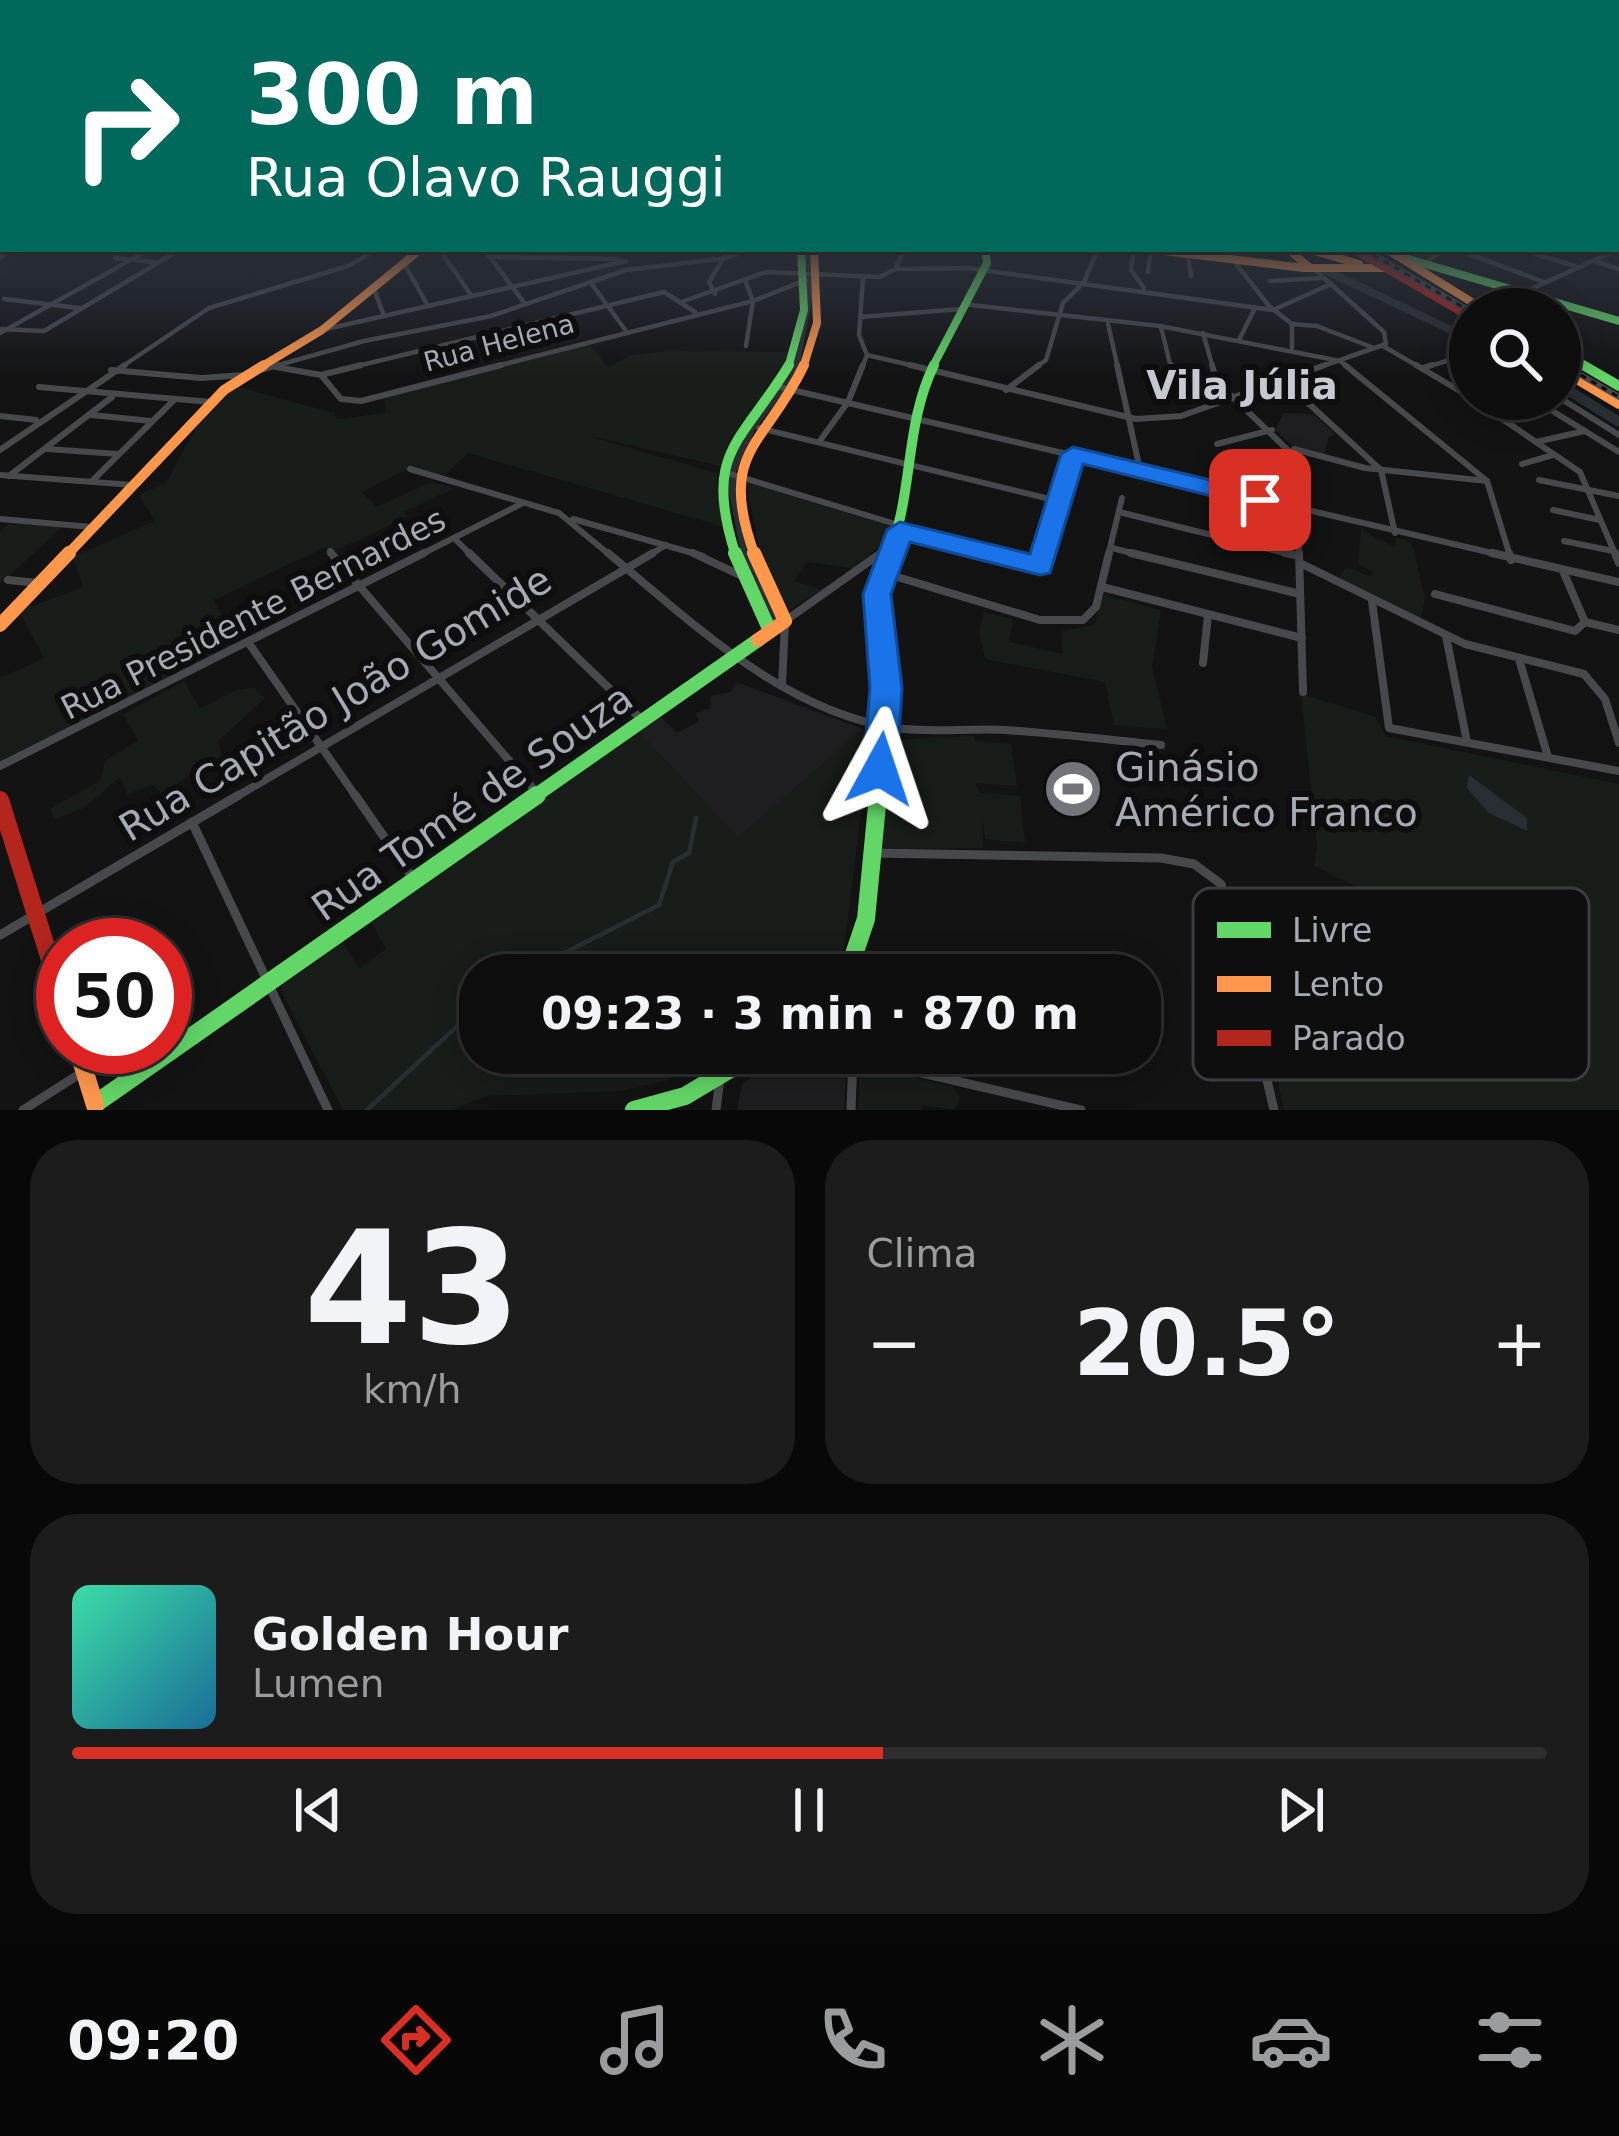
<!DOCTYPE html>
<html lang="pt">
<meta charset="utf-8">
<style>
body{margin:0;font-family:"DejaVu Sans",sans-serif;background:#1c1c1d;color:#f1f3f6;height:100vh;display:flex;flex-direction:column;font-size:45px;white-space:nowrap}
*{box-sizing:border-box;margin:0}
p{font-size:39px;color:#9b9c9e}
.icon{flex:none;width:66px;height:66px;fill:none;stroke:currentColor;stroke-width:2;stroke-linecap:round;stroke-linejoin:round}
.map{position:relative;height:1110px;overflow:hidden}
.panel{display:flex;flex-direction:column;gap:30px;padding:30px;background:#080808;flex:1}
.panel>*{flex:none}
.guide{position:absolute;left:0px;top:0px;width:1620px;height:252px;box-shadow:0 6px 30px #0003,0 0 0 3px #2e2e2f;background:#00695c;color:#fff;overflow:hidden}
.fabs{position:absolute;left:1449px;top:288px;display:grid;gap:24px}
.fabs a{display:grid;place-items:center;width:132px;height:132px;border-radius:50%;background:#0e0e0f;box-shadow:0 6px 30px #0003,0 0 0 3px #2e2e2f;font-size:60px}
.speed{position:absolute;left:36px;top:918px;display:flex;gap:24px;font-size:60px;font-weight:700;text-align:center}
.speed>*{display:grid;place-content:center;width:156px;height:156px;border-radius:50%;background:#0e0e0f;box-shadow:0 6px 30px #0003,0 0 0 3px #2e2e2f;line-height:1}
.speed .limit{border:18px solid #d22;background:#fff;color:#111}
.pin{position:absolute;display:grid;place-items:center;width:102px;height:102px;color:#fff;margin:-51px;border-radius:24px;box-shadow:0 6px 18px #0006}
.me{position:absolute;width:132px;margin:-66px;rotate:5deg;stroke-linejoin:round;filter:drop-shadow(0 0 9px #0008)}
.turn{display:flex;align-items:center;gap:42px;height:252px;padding:0 48px;font-size:54px}
.turn .icon{width:156px;height:156px;stroke-width:2.5}
.turn b{display:block;font-size:84px;line-height:102px}
.big{font-size:90px;font-weight:800;line-height:1.1}
.panel .card{flex:1;display:flex;flex-direction:column;justify-content:center;gap:18px;min-width:0;padding:0 42px;border-radius:48px;background:#1c1c1d}
.panel .dial{align-items:center;gap:0}
.dial b{font-size:156px;line-height:1}
.song{display:flex;align-items:center;gap:36px}
.cover{width:144px;height:144px;border-radius:18px;background:linear-gradient(135deg,hsl(160 70% 55%),hsl(200 70% 35%))}
.played{height:12px;border-radius:6px;background:linear-gradient(90deg,#d93025 55%,#2e2e2f 55%)}
.keys{display:flex;justify-content:space-around;direction:ltr}
.heat{display:flex;justify-content:space-between;align-items:center;font-size:66px;direction:ltr}
.panel .tiles{flex:1;display:grid;gap:30px;grid-template-columns:1fr 1fr}
.card:last-child{grid-column:span 2}
.trip{position:absolute;left:459px;top:954px;width:702px;height:120px;border-radius:48px;background:#0e0e0f;box-shadow:0 6px 30px #0003,0 0 0 3px #2e2e2f;font-weight:800;line-height:120px;text-align:center}
.tab-bar{display:flex;height:192px;justify-content:space-around;align-items:center;background:#060606;color:#9b9c9e}
.tab-bar .icon{width:84px;height:84px}
.tab-bar .active{color:#d93025}
.tab-bar b{font-size:54px;color:#f1f3f6}
.map>svg:first-child{display:block}
</style>
<div class="map">
<svg width="1619" height="1110" viewBox="0 0 1619 1110">
<rect width="100%" height="100%" fill="#131314"/>
<g fill="#1e1e20">
<polygon points="1284,413 1313,414 1335,434 1329,437 1323,457 1293,446 1275,430"/>
<polygon points="736,682 863,729 738,838 636,729 658,714 677,733 699,721 696,713 711,708 710,697 733,691"/>
<polygon points="784,1053 848,1053 844,1110 737,1110 742,1084"/>
</g>
<g fill="#191d19">
<polygon points="588,343 608,367 631,355 668,351 791,352 785,370 740,426 720,466 586,435 716,473 728,528 468,453 443,477 410,468 362,492 376,507 432,482 454,488 404,512 408,517 334,551 324,548 213,600 239,643 0,761 0,678 44,658 19,611 83,587 72,557 155,521 139,495 166,483 199,422 235,386 334,413 337,419 386,413 384,397"/>
<polygon points="726,477 738,479 756,566 781,618 773,625 741,562"/>
<polygon points="746,482 889,526 893,529 885,543 852,568 807,562 794,581 822,590 788,611 762,561"/>
<polygon points="9,523 63,526 0,584 0,531"/>
<polygon points="1361,530 1394,547 1396,537 1412,543 1425,598 1420,621 1339,578 1346,567 1368,576 1374,572 1358,564"/>
<polygon points="1104,595 1161,610 1152,667 1167,729 1114,725 1105,682 985,659 979,632 984,612 1013,619 1009,642 1063,654 1062,631 1094,625"/>
<polygon points="184,681 200,709 237,690 255,688 265,698 218,741 222,757 161,793 154,785 127,794 120,777 84,808 55,819 50,809 101,780 105,760 138,741 123,714"/>
<polygon points="1301,694 1376,717 1385,736 1619,784 1619,1110 1284,1110 1268,1034 1297,1038 1294,1022 1474,1021 1429,921 1314,866 1317,846"/>
<polygon points="863,729 871,732 844,948 827,975 480,975 480,1053 725,1053 665,1081 620,1091 485,1096 453,1110 343,1110 281,991 284,982 342,942 359,968 386,949 371,921 638,731 738,837"/>
<polygon points="975,736 974,741 1011,744 1017,786 975,783 980,793 1020,796 1025,843 985,839 982,812 983,848 880,849 888,740"/>
<polygon points="860,1064 953,1087 960,1098 954,1110 923,1105 922,1110 858,1110"/>
</g>
<polygon fill="#292e33" points="1469,775 1527,818 1527,831 1489,813 1467,788"/>
<g fill="none" stroke-linecap="round" stroke-linejoin="round">
<g stroke="#292e33" stroke-width="4.5">
<polyline points="521,975 659,905 673,862 689,853 696,818"/>
<polyline points="367,1110 480,1005"/>
</g>
<g stroke="#292e33" stroke-width="8">
<polyline points="807,249 812,273"/>
<polyline points="1327,271 1470,339"/>
<polyline points="795,368 812,278"/>
</g>
<g stroke="#292e33" stroke-width="10">
<polyline points="784,385 797,365"/>
<polyline points="1560,385 1619,422"/>
<polyline points="732,469 751,427 778,392"/>
<polyline points="731,478 747,556"/>
</g>
<polyline stroke="#292e33" stroke-width="14" points="746,553 773,619"/>
<g stroke="#48494c" stroke-width="4.5">
<polyline points="439,249 471,295"/>
<polyline points="484,249 525,304"/>
<polyline points="1007,249 1031,249"/>
<polyline points="1073,249 1096,253"/>
<polyline points="1134,249 1131,270 1144,288"/>
<polyline points="1456,249 1544,282"/>
<polyline points="1518,249 1575,266"/>
<polyline points="1188,256 1191,276"/>
<polyline points="0,257 14,249"/>
<polyline points="491,257 619,259"/>
<polyline points="115,258 154,262"/>
<polyline points="1234,261 1269,306 1292,324 1292,348"/>
<polyline points="1595,261 1619,269"/>
<polyline points="404,263 428,306"/>
<polyline points="1423,264 1445,249"/>
<polyline points="895,269 967,268 1273,310 1331,284"/>
<polyline points="1314,269 1384,332 1386,344 1317,368"/>
<polyline points="1148,272 1151,249"/>
<polyline points="745,280 753,301 746,346"/>
<polyline points="1270,281 1321,278"/>
<polyline points="591,283 626,331"/>
<polyline points="374,289 384,316"/>
<polyline points="715,294 709,282 729,249"/>
<polyline points="4,299 79,308"/>
<polyline points="684,301 766,272 880,277 895,269 905,249"/>
<polyline points="963,304 1160,326 1340,361 1349,368"/>
<polyline points="1487,309 1619,249"/>
<polyline points="860,317 961,309"/>
<polyline points="1108,324 1118,368"/>
<polyline points="1292,324 1317,326 1374,348"/>
<polyline points="1161,327 1171,368"/>
<polyline points="0,329 44,331 181,249"/>
<polyline points="322,330 626,261"/>
<polyline points="0,333 150,249"/>
<polyline points="1203,333 1213,368"/>
<polyline points="1239,340 1255,308"/>
<polyline points="1383,346 1421,368"/>
<polyline points="867,355 923,368"/>
<polyline points="1458,358 1470,364"/>
<polyline points="276,367 283,368"/>
<polyline points="120,368 209,308 348,266 378,249"/>
<polyline points="268,368 364,341 491,316 626,270 727,258 750,249"/>
<polyline points="349,368 664,292 695,312"/>
<polyline points="489,368 753,301 806,280"/>
<polyline points="862,368 867,355 859,335 863,278"/>
<polyline points="1035,368 1046,360 1063,303 1084,282 1098,249"/>
<polyline points="1423,368 1470,354"/>
</g>
<g stroke="#48494c" stroke-width="6">
<polyline points="910,365 1136,419 1181,416 1325,365"/>
<polyline points="1117,365 1140,470"/>
<polyline points="1171,365 1179,399"/>
<polyline points="1212,365 1217,382 1297,459 1299,556"/>
<polyline points="1345,365 1487,481 1510,556"/>
<polyline points="1416,365 1470,397"/>
<polyline points="276,367 321,375 361,365"/>
<polyline points="1423,368 1432,365"/>
<polyline points="111,370 201,378 245,375"/>
<polyline points="258,371 278,365"/>
<polyline points="321,375 341,399 361,401 501,365"/>
<polyline points="1283,380 1381,470 1395,533"/>
<polyline points="775,386 1505,556"/>
<polyline points="39,387 211,402"/>
<polyline points="1006,390 1039,365"/>
<polyline points="1560,398 1619,435"/>
<polyline points="1473,399 1580,472 1616,556"/>
<polyline points="1533,399 1619,452"/>
<polyline points="1482,405 1501,399"/>
<polyline points="92,415 151,421"/>
<polyline points="0,416 36,420"/>
<polyline points="759,428 1062,502"/>
<polyline points="819,442 848,402 863,365"/>
<polyline points="1536,442 1585,431"/>
<polyline points="1217,444 1272,430"/>
<polyline points="47,449 118,454"/>
<polyline points="1294,449 1365,468 1487,481"/>
<polyline points="0,450 125,365"/>
<polyline points="1522,464 1553,455"/>
<polyline points="410,469 559,513 611,556"/>
<polyline points="727,473 902,526"/>
<polyline points="0,475 133,485"/>
<polyline points="9,476 112,397"/>
<polyline points="1539,480 1619,496"/>
<polyline points="92,481 175,399"/>
<polyline points="1553,510 1600,520"/>
<polyline points="1119,512 1297,556"/>
<polyline points="0,519 92,527"/>
<polyline points="573,519 703,556"/>
<polyline points="900,530 1000,556"/>
<polyline points="455,539 472,556"/>
<polyline points="1564,541 1613,551"/>
<polyline points="1112,548 1143,556"/>
<polyline points="330,551 334,556"/>
<polyline points="418,556 523,503"/>
<polyline points="648,556 666,545"/>
<polyline points="877,556 890,546"/>
<polyline points="1043,556 1073,456"/>
<polyline points="1108,556 1122,498"/>
</g>
<g stroke="#48494c" stroke-width="8">
<polyline points="331,553 537,793"/>
<polyline points="469,553 642,720"/>
<path d="M 608,553 C 692,622 782,711 895,728 C 931,733 969,728 1005,730 C 1057,733 1109,740 1161,745"/>
<polyline points="693,553 742,576"/>
<polyline points="988,553 1040,566 1044,553"/>
<polyline points="1131,553 1300,594"/>
<polyline points="1285,553 1299,556"/>
<polyline points="1299,553 1303,692"/>
<polyline points="1492,553 1619,582"/>
<polyline points="1509,553 1511,560"/>
<polyline points="1615,553 1619,563"/>
<polyline points="1300,563 1465,644 1584,674 1605,699 1619,743"/>
<polyline points="1563,571 1585,622"/>
<polyline points="884,573 1040,620 1083,620 1096,607 1109,553"/>
<polyline points="8,580 38,583"/>
<polyline points="1102,587 1302,638"/>
<polyline points="1435,594 1575,631 1585,622 1619,630"/>
<polyline points="1372,601 1389,728 1619,771"/>
<polyline points="1446,636 1467,742"/>
<polyline points="248,642 357,798"/>
<polyline points="1519,659 1548,757"/>
<polyline points="1203,663 1208,615"/>
<polyline points="782,686 785,621 881,553"/>
<polyline points="0,766 424,553"/>
<polyline points="234,798 653,553"/>
</g>
<g stroke="#48494c" stroke-width="9">
<polyline points="355,795 414,880"/>
<polyline points="192,822 328,1110"/>
<polyline points="873,853 1161,858 1194,864 1221,884 1274,1110"/>
<polyline points="0,935 239,795"/>
<polyline points="1029,1053 1092,1067 1099,1064 1101,1053"/>
<polyline points="853,1057 1081,1110"/>
<polyline points="23,1110 81,1073"/>
<polyline points="716,1110 720,1078"/>
<polyline points="851,1110 853,1054"/>
</g>
<g stroke="#63d668" stroke-width="8">
<polyline points="1398,256 1619,321"/>
<polyline points="1560,352 1588,368"/>
<polyline points="788,368 804,310 801,249"/>
<polyline points="932,368 987,263 985,249"/>
</g>
<g stroke="#63d668" stroke-width="10">
<polyline points="1583,365 1619,386"/>
<path d="M 736,556 C 702,452 741,444 789,365"/>
<path d="M 888,556 C 914,495 904,426 934,365"/>
</g>
<g stroke="#63d668" stroke-width="14">
<polyline points="735,553 770,631"/>
<polyline points="532,798 758,640"/>
<polyline points="877,798 886,675 877,604 889,553"/>
</g>
<g stroke="#63d668" stroke-width="18">
<polyline points="847,975 866,919 878,795"/>
<polyline points="95,1104 537,795"/>
<polyline points="634,1110 685,1096 757,1053"/>
</g>
<g stroke="#ff974d" stroke-width="8">
<polyline points="1147,249 1304,268 1387,268"/>
<polyline points="1288,249 1309,267"/>
<polyline points="1308,249 1359,264"/>
<polyline points="1386,249 1483,309"/>
<polyline points="259,368 322,330 421,249"/>
<polyline points="803,368 817,323 814,249"/>
</g>
<g stroke="#ff974d" stroke-width="10">
<polyline points="1560,369 1619,404"/>
<polyline points="66,556 224,390 264,365"/>
<path d="M 755,556 C 716,450 765,447 804,365"/>
</g>
<g stroke="#ff974d" stroke-width="14">
<polyline points="754,553 785,621 758,640"/>
<polyline points="0,625 69,553"/>
</g>
<polyline stroke="#ff974d" stroke-width="18" points="77,1047 95,1105"/>
<polyline stroke="#b3261e" stroke-width="8" points="1353,249 1470,317"/>
<polyline stroke="#b3261e" stroke-width="18" points="0,800 63,1001"/>
<defs>
<g id="rail">
<polyline points="1363,249 1470,311"/>
<polyline points="1560,363 1619,397"/>
</g>
</defs>
<use href="#rail" stroke="#48494b" stroke-width="6"/>
<use href="#rail" stroke="#0e0e0f" stroke-width="3" stroke-dasharray="6" stroke-linecap="butt"/>
</g>
<linearGradient id="sky" x2="0" y2="1"><stop stop-color="#0a0a0b"/><stop offset="0.59" stop-color="#333945"/><stop offset="1" stop-color="#333945" stop-opacity="0"/></linearGradient>
<rect width="1619" height="377" fill="url(#sky)"/>
<polygon fill="#1a73e8" stroke="#114b97" stroke-width="3" points="1073,447 1260,492 1273,500 1260,508 1083,464 1050,573 1040,575 910,542 891,594 902,688 897,769 892,779 880,783 868,779 863,769 870,688 863,594 887,530 900,522 1030,554 1061,454"/>
<defs>
<symbol id="stadium-disc" viewBox="-11 -11 22 22"><circle r="9.5" fill="#73757b" stroke="#0e0e0f"/><path d="M0-5a6.5 5 0 1 0 0 10a6.5 5 0 1 0 0-10ZM-3.5-1.8h7v3.6h-7Z" fill="#fff"/></symbol>
</defs>
<g fill-rule="evenodd">
<use href="#stadium-disc" x="1040" y="756" width="66" height="66"/>
</g>
<g text-anchor="middle" stroke-width="12" stroke-linejoin="round" paint-order="stroke">
<g font-size="27" fill="#a6aab3" stroke="#0e0e0f">
<text transform="translate(499 343) rotate(-15)" y="9">Rua Helena</text>
</g>
<g font-size="33" fill="#a6aab3" stroke="#0e0e0f">
<text transform="translate(253 613) rotate(-27)" y="12">Rua Presidente Bernardes</text>
</g>
<g font-size="39" font-weight="bold" fill="#c6c9d0" stroke="#0e0e0f">
<text x="1242" y="399">Vila Júlia</text>
</g>
<g font-size="39" fill="#a6aab3" stroke="#0e0e0f">
<text transform="translate(335 703) rotate(-31)" y="14">Rua Capitão João Gomide</text>
<text transform="translate(472 802) rotate(-35)" y="14">Rua Tomé de Souza</text>
</g>
<g font-size="39" fill="#a6aab3" stroke="#0e0e0f" text-anchor="start">
<text x="1115" y="781">Ginásio<tspan x="1115" dy="45">Américo Franco</tspan></text>
</g>
</g>
<rect x="1193" y="888" width="396" height="192" rx="18" fill="#0e0e0f" stroke="#3c3d40" stroke-width="3"/>
<rect x="1217" y="922" width="54" height="16" fill="#63d668"/>
<rect x="1217" y="976" width="54" height="16" fill="#ff974d"/>
<rect x="1217" y="1030" width="54" height="16" fill="#b3261e"/>
<g font-size="33" fill="#a6aab3">
<text x="1292" y="942">Livre</text>
<text x="1292" y="996">Lento</text>
<text x="1292" y="1050">Parado</text>
</g>
</svg>
<div class="fabs">
<a><svg class="icon" aria-label="search" viewBox="0 0 24 24"><circle cx="10" cy="10" r="6"/><path d="M15 15l6 6"/></svg></a>
</div>
<div class="speed"><div class="limit">50</div></div>
<div class="pin" style="left:1260px;top:500px;background:#d93025"><svg class="icon" aria-label="arrive" viewBox="0 0 24 24"><path d="M6 21V4h12l-3 4 3 4H6"/></svg></div>
<svg class="me" style="left:880px;top:769px" viewBox="-20 -20 40 40"><path d="M0-17L14 15 0 8-14 15z" fill="#1a73e8" stroke="#fff" stroke-width="4"/></svg>
<div class="trip">09:23 · 3 min · 870 m</div>
<div class="guide">
<div class="turn"><svg class="icon" aria-label="right" viewBox="0 0 24 24"><path d="M7 20v-9h11M14 6l5 5-5 5"/></svg><div><b>300 m</b>Rua Olavo Rauggi</div></div>
</div>
</div>
<section class="panel">
<div class="tiles">
<div class="card dial"><b>43</b><p>km/h</p></div>
<div class="card"><p>Clima</p>
<div class="heat"><a>−</a><b class="big">20.5°</b><a>+</a></div>
</div>
<div class="card">
<div class="song"><i class="cover"></i><div><b>Golden Hour</b><p>Lumen</p></div></div>
<div class="played"></div>
<div class="keys"><svg class="icon" aria-label="previous" viewBox="0 0 24 24"><path d="M18 5L8 12l10 7zM5 5v14"/></svg><svg class="icon" aria-label="pause" viewBox="0 0 24 24"><path d="M8 5v14M16 5v14"/></svg><svg class="icon" aria-label="next" viewBox="0 0 24 24"><path d="M6 5l10 7-10 7zM19 5v14"/></svg></div>
</div>
</div>
</section>
<nav class="tab-bar">
<b>09:20</b>
<svg class="icon active" aria-label="directions" viewBox="0 0 24 24"><path d="M12 3l9 9-9 9-9-9zM9 14v-3h6M13 9l2 2-2 2"/></svg>
<svg class="icon" aria-label="music" viewBox="0 0 24 24"><path d="M9 18V5l10-2v13"/><circle cx="6" cy="18" r="3"/><circle cx="16" cy="16" r="3"/></svg>
<svg class="icon" aria-label="phone" viewBox="0 0 24 24"><path d="M5 4h4l2 5-3 2q2 4 5 5l2-3 5 2v4C11 20 4 13 5 4z"/></svg>
<svg class="icon" aria-label="climate" viewBox="0 0 24 24"><path d="M12 3v18M4 7l16 10M4 17L20 7"/></svg>
<svg class="icon" aria-label="car" viewBox="0 0 24 24"><path d="M5 17H2v-5l4-1 3-4h7l3 4 3 1v5h-3M9 17h6M6 11h13"/><circle cx="7" cy="17" r="2"/><circle cx="17" cy="17" r="2"/></svg>
<svg class="icon" aria-label="filters" viewBox="0 0 24 24"><path d="M4 7h16M4 17h16"/><circle cx="9" cy="7" r="2"/><circle cx="15" cy="17" r="2"/></svg>
</nav>
